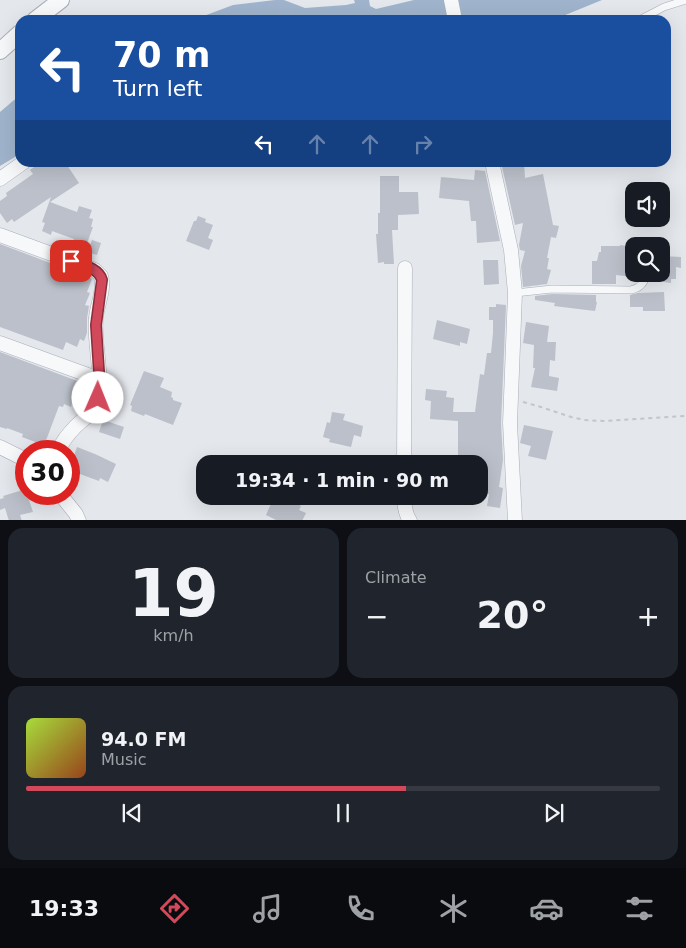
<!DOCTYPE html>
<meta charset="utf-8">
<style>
body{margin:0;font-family:"DejaVu Sans",sans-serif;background:#20242c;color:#f1f3f6;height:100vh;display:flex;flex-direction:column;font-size:19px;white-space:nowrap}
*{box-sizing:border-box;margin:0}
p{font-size:16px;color:#9ea1a6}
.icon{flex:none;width:28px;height:28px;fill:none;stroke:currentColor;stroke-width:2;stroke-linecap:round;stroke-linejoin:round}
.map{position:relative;height:520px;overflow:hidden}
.sheet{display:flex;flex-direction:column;gap:8px;padding:8px;background:#0d0f14;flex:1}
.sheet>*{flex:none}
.hud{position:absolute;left:15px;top:15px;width:656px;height:152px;border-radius:15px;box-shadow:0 5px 20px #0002;background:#1a4fa0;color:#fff;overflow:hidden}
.tools{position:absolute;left:625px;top:182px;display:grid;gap:10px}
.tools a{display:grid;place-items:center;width:45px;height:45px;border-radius:10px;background:#171b24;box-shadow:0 5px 20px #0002;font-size:25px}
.speed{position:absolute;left:15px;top:440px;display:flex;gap:10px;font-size:25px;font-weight:700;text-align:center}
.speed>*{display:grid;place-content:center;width:65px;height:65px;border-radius:50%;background:#171b24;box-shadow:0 5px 20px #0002;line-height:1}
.speed .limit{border:8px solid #d22;background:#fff;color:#111}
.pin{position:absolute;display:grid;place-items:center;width:42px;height:42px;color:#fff;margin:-21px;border-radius:10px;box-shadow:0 2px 8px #0006}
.me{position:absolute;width:55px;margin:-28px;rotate:1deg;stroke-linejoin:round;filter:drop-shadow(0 0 4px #0008)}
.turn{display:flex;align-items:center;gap:18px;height:105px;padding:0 15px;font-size:22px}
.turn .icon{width:65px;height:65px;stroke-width:2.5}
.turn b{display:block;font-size:35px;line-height:42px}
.lanes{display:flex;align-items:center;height:48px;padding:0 15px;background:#0003;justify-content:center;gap:25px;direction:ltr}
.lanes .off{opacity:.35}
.big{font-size:38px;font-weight:700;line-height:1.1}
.sheet .card{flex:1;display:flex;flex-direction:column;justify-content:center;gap:8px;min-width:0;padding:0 18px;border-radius:15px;background:#20242c}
.sheet .dial{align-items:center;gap:0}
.dial b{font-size:65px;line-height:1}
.song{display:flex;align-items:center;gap:15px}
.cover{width:60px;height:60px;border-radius:8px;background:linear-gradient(135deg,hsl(80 70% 55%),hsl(20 70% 35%))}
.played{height:5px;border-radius:2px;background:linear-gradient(90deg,#d1495b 60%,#363941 60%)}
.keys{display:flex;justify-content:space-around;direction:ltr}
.heat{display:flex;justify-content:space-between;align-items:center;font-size:28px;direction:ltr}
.sheet .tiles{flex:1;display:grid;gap:8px;grid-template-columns:1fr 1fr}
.card:last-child{grid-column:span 2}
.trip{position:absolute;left:196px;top:455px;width:292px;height:50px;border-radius:15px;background:#171b24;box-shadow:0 5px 20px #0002;font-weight:700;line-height:50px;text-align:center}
.tabs{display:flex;height:80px;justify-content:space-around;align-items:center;background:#090b0e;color:#9ea1a6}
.tabs .icon{width:35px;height:35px}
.tabs .on{color:#d1495b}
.tabs b{font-size:22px;color:#f1f3f6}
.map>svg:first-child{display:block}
</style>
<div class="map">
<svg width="686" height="521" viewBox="0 0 686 521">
<rect width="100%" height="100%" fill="#e4e7ec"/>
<g fill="#9fb4cc">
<polygon points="275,0 284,0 305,8 346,5 355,3 354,0 369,0 370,6 376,9 414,0 602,0 553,20 193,20 233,5"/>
<polygon points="20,95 20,154 0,166 0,112"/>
</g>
<g fill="#bbc0ca">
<polygon points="41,162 65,162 79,183 50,202 77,212 79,206 92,210 89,218 93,219 91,227 93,227 86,246 73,241 74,239 52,231 51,235 42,231 45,223 42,222 51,197 14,222 12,219 7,223 0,213 0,201 7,196 6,193 33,174 30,170"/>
<polygon points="501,162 524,162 525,178 543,174 553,225 559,226 556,238 551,237 547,258 549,258 547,269 551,270 547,284 523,287 521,266 525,251 520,250 519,245 523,223 515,225"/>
<polygon points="475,170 485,171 500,241 477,243 476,221 471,221 469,201 439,198 441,177 474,180"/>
<polygon points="380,176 399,176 399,192 418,192 419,214 398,215 398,230 392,230 394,264 384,264 384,262 378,263 376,234 378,234 378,213 380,213"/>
<polygon points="198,216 206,219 205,222 213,225 208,238 213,240 209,250 186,241 194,221 196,221"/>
<polygon points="92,240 101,243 97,255 87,252"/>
<polygon points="0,244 90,278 92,279 87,292 90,293 85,305 89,306 87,318 87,333 84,341 80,339 77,347 66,342 63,350 0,327"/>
<polygon points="620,245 634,247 634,277 616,275 616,284 592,284 592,261 597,261 599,252 601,252 601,246 620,246"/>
<polygon points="661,256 681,257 681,268 676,267 676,279 671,279 671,283 650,280 651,274 661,274"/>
<polygon points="483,260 498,260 499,284 484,285"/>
<polygon points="664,292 665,311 643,311 643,307 630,307 630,295 638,293"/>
<polygon points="552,294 596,295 596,302 597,302 595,311 554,306 555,303 535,300 535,296"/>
<polygon points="496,304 506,305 501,423 503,460 499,487 503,488 500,508 487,506 489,494 484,493 487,472 480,471 480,464 458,464 458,421 430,419 431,401 425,400 426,389 447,391 446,397 454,398 453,412 475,412 480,374 484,375 487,353 491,353 493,333 493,320 489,320 489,307 496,307"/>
<polygon points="437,320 470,329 467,344 460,342 460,346 433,339"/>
<polygon points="526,322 549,326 547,342 556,342 555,361 550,360 549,376 559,378 557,391 531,387 535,368 533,368 534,345 523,343"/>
<polygon points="0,352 80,382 79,386 87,389 82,403 73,400 71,407 64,404 63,407 59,406 45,443 48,444 45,451 34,451 38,443 22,437 23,434 7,428 7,429 0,427"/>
<polygon points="144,371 164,378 160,387 172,392 171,397 173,398 173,400 182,403 173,425 145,414 144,416 131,411 132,406 130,405"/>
<polygon points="332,412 345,414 343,420 363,426 361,437 354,435 351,447 329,442 330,439 323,437 327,422 330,423"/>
<polygon points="103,420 124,427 120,439 99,432"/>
<polygon points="524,425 553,431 546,460 528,456 531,446 520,443"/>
<polygon points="77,447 95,454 116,464 108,482 100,478 99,481 69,470"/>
<polygon points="26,489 26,494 27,494 33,512 20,515 22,521 9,521 5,508 0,510 0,499 4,498 3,496"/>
<polygon points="274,497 281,500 282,497 301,506 299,510 306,513 302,521 278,521 266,515"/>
</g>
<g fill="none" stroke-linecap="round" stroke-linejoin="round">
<defs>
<g id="service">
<polyline points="639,20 664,7 686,0"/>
<path d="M 515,293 L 552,289 L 631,290 C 640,288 645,283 646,274"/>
</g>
<g id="minor">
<polyline points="451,0 455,20"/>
<polyline points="492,162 511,250 515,293 510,423 515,521"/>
<polyline points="0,179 24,162"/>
<path d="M 0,235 L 95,270 L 101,276 C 105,290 97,304 96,318 C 93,342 106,386 95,407 C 91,415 82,420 76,426 C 69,433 62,442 58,451"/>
<polyline points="0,343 99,379"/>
<polyline points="0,447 26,460"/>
<polyline points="404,464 405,268"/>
<polyline points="60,494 76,514 79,521"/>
<path d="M 404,496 C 404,505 405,513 410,521"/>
</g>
<g id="tertiary">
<polyline points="35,20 61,0"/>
<polyline points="0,51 20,33"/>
</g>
</defs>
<use href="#service" stroke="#a9aeb7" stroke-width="8"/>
<use href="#minor" stroke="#a9aeb7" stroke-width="15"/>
<use href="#tertiary" stroke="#a9aeb7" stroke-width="18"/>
<polyline stroke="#c2c5cb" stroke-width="2" stroke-dasharray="4 4" stroke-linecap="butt" points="523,402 541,407 571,417 585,420 603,421 686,416"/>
<use href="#service" stroke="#f7f8fa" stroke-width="7"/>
<use href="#minor" stroke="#f7f8fa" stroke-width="14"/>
<use href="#tertiary" stroke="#f7f8fa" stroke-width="16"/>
</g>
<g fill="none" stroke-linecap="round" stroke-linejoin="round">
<defs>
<path id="route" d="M 71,261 C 82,265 99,268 102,280 L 96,325 L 100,388 L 98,398"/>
</defs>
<use href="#route" stroke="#882f3b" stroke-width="12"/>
<use href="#route" stroke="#d1495b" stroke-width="9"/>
</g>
</svg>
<div class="tools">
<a><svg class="icon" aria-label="sound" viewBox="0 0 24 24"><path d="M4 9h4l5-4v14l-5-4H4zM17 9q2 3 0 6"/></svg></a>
<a><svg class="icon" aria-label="search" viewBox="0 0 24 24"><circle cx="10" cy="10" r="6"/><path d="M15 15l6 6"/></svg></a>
</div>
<div class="speed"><div class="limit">30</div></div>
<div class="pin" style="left:71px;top:261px;background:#d93025"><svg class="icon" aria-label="arrive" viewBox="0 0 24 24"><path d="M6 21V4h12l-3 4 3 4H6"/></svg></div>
<svg class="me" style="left:98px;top:398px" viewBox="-20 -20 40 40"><circle r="19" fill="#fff"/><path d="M0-13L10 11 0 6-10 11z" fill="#d1495b"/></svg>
<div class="trip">19:34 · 1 min · 90 m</div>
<div class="hud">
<div class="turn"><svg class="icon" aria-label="left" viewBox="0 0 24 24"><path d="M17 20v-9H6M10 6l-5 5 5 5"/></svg><div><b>70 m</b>Turn left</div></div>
<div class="lanes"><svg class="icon" aria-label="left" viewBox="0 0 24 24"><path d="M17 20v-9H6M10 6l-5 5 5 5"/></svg><svg class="icon off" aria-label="ahead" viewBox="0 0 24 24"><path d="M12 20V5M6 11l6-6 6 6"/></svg><svg class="icon off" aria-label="ahead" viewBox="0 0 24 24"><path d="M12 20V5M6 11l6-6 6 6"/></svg><svg class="icon off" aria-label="right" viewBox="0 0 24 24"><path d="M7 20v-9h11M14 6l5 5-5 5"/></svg></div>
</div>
</div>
<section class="sheet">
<div class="tiles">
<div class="card dial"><b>19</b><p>km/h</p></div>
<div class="card"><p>Climate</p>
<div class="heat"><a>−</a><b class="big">20°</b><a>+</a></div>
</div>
<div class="card">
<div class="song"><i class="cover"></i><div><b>94.0 FM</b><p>Music</p></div></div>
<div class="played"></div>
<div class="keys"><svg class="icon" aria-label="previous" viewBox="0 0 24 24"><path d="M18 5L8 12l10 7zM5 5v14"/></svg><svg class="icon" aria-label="pause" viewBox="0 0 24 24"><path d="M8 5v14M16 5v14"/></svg><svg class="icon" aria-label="next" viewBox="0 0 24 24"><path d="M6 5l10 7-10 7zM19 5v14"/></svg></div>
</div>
</div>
</section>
<nav class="tabs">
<b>19:33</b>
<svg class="icon on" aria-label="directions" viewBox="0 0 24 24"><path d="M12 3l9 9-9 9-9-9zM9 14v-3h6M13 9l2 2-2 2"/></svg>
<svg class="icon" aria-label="music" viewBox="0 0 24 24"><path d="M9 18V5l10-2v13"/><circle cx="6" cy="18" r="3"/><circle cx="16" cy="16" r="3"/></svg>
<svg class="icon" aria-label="phone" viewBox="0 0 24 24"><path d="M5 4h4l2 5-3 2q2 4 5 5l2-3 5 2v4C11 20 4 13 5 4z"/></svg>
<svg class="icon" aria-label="climate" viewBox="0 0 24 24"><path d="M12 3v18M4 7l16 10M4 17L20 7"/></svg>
<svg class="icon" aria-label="car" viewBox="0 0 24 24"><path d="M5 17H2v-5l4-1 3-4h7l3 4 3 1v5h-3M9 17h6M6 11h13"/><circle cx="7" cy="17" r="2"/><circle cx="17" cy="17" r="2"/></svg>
<svg class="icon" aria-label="filters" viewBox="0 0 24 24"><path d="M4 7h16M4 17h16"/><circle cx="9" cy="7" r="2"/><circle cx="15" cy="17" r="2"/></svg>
</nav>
